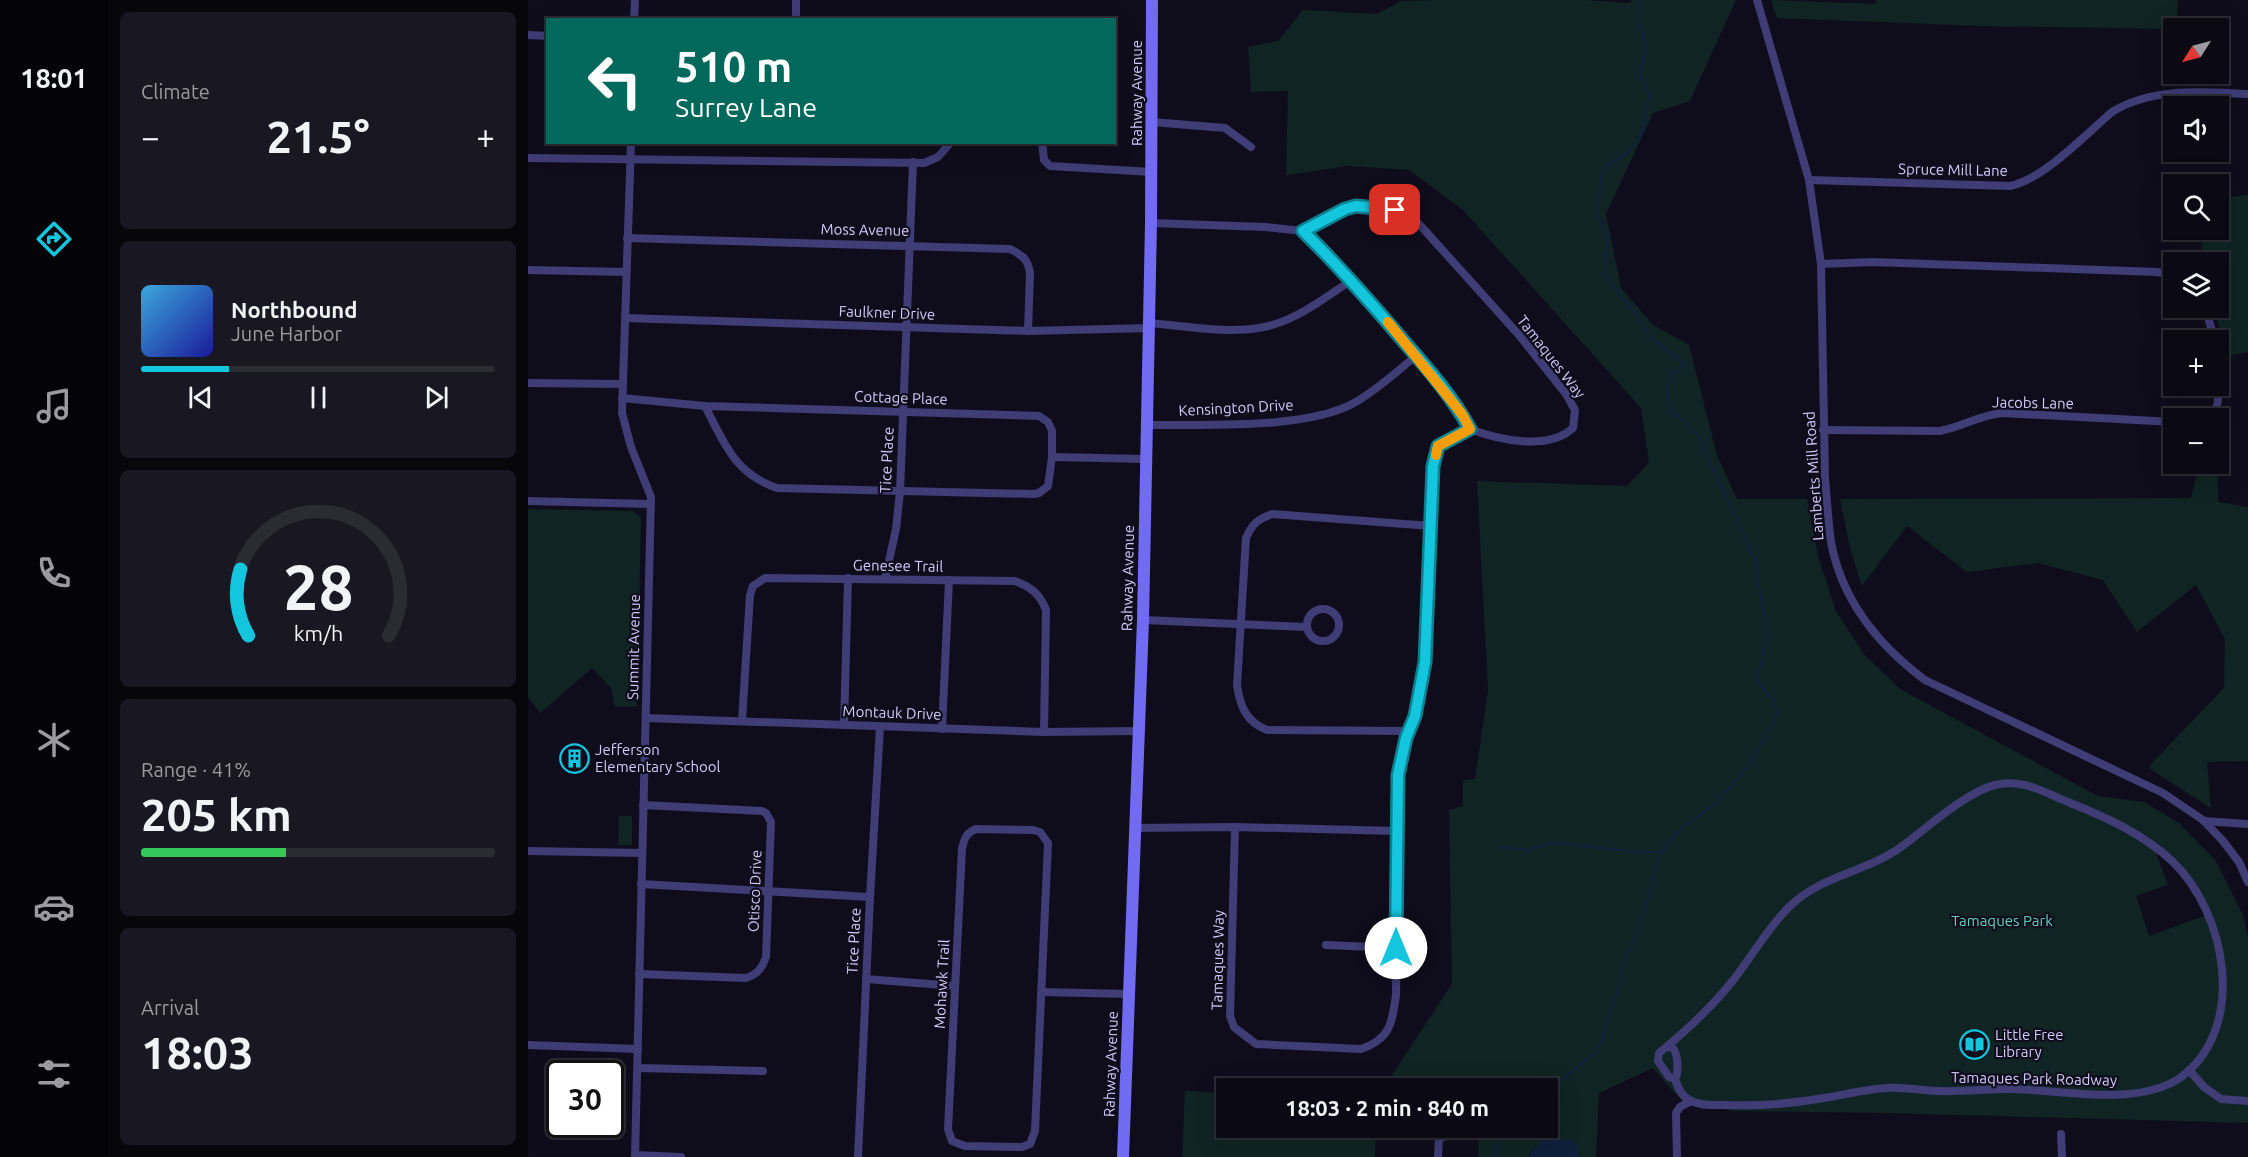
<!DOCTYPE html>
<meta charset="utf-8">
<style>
body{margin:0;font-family:Ubuntu,sans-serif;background:#191822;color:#f1f3f6;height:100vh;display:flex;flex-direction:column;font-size:22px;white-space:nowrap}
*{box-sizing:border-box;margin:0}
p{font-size:20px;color:#9a9aa0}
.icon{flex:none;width:33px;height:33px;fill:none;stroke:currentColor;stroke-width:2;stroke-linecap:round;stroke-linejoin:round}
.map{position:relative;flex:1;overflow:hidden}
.side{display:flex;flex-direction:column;gap:12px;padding:12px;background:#06060b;width:420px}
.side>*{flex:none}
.hud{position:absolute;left:18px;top:18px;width:570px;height:126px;border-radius:0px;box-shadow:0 6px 24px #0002,0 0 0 2px #2b2b34;background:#00695c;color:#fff;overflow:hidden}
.needle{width:39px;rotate:234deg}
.controls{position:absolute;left:1635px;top:18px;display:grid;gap:12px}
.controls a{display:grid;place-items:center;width:66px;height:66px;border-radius:0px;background:#0b0a14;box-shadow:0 6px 24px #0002,0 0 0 2px #2b2b34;font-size:30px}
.speed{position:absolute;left:18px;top:1060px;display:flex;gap:12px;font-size:30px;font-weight:700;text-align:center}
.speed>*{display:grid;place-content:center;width:78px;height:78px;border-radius:50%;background:#0b0a14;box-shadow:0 6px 24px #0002,0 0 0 2px #2b2b34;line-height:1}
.speed .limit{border:3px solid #111;border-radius:9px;background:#fff;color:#111}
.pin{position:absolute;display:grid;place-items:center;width:51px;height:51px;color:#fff;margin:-26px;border-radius:12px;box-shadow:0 3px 9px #0006}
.me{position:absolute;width:66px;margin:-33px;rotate:0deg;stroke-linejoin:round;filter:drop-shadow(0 0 4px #0008)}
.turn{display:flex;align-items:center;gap:21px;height:126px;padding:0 30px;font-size:27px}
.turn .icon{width:78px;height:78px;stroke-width:2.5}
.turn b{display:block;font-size:42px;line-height:51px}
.big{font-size:45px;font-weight:700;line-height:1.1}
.side .tile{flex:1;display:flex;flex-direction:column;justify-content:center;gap:9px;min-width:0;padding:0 21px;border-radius:9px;background:#191822}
.side .dial{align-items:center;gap:0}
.dial svg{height:156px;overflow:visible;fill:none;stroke:#2b2b34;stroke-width:7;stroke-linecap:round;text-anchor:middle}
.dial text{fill:#f1f3f6;stroke:none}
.song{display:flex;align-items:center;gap:18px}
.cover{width:72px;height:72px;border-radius:9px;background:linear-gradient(135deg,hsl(200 70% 55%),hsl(240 70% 35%))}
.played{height:6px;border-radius:3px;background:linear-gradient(90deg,#14c5de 25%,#2b2b34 25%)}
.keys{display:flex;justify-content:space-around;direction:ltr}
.heat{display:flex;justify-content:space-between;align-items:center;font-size:33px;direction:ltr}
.charge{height:9px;border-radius:4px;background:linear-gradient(90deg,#34c759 41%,#2b2b34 0)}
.trip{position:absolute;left:688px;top:1078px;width:342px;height:60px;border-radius:0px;background:#0b0a14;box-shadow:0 6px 24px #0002,0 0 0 2px #2b2b34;font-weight:700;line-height:60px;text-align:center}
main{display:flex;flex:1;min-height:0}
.tab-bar{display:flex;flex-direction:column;width:108px;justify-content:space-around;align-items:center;background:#040408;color:#9a9aa0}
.tab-bar .icon{width:42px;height:42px}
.tab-bar .selected{color:#14c5de}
.tab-bar b{font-size:27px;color:#f1f3f6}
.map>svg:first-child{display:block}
</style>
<main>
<nav class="tab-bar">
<b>18:01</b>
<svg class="icon selected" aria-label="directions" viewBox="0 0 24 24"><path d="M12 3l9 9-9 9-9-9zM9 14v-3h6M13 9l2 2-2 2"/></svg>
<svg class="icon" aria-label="music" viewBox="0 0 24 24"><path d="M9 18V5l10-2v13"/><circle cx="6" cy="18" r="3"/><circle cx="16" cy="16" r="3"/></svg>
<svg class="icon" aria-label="phone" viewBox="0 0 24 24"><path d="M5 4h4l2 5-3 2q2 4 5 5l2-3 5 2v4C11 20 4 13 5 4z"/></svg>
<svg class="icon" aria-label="climate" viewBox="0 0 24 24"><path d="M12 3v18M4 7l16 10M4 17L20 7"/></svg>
<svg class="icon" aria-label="car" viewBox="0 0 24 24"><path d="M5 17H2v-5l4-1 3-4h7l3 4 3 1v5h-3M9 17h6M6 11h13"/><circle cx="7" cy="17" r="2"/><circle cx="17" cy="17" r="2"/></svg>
<svg class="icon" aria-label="filters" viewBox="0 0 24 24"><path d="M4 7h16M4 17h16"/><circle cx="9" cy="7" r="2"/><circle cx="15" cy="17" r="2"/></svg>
</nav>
<section class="side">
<div class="tile"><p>Climate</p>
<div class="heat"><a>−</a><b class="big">21.5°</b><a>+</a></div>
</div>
<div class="tile">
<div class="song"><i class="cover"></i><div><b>Northbound</b><p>June Harbor</p></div></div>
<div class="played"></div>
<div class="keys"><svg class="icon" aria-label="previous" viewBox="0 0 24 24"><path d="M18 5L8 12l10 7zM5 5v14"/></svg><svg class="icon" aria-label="pause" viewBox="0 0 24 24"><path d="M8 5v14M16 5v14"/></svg><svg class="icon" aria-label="next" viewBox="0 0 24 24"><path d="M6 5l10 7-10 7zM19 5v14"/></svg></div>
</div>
<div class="tile dial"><svg viewBox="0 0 100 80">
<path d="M14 69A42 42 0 1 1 86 69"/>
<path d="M14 69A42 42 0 0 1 10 35" stroke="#14c5de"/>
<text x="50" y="56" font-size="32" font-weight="700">28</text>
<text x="50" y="72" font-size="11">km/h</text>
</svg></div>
<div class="tile"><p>Range · 41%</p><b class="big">205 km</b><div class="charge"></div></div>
<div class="tile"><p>Arrival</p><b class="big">18:03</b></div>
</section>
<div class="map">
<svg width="1720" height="1157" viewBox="0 0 1720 1157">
<rect width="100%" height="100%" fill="#0f0d1b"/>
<g fill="#102424" fill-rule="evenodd">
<path d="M 908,0 L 1058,0 L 1101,3 L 1105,0 L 1208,0 L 1162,101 L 1125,113 L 1078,214 L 1093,288 L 1124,324 L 1161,345 L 1189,455 L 1209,499 L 1279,499 L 1290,556 L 1308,611 L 1335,653 L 1372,689 L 1570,796 L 1616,802 L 1651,823 L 1688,861 L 1715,915 L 1720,936 L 1720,1123 L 1356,1113 L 1205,1111 L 1163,1101 L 1146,1093 L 1125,1068 L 1071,1093 L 1068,1157 L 1052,1157 L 1051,1151 L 1041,1140 C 1025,1140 1008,1139 1000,1157 L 950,1157 L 951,1128 L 1020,1128 L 1020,1089 L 855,1089 L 924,984 L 921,810 L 935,806 L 935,780 L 947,779 L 960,690 L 949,481 L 1099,486 L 1121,463 L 1113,408 L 935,210 L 881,170 L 820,166 L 758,175 L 760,91 L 723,92 L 720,47 L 750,41 L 775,10 L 849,14 L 873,1 ZM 1622,837 L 1684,913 L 1621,936 L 1608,896 L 1640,885 Z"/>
<polygon points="1243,0 1347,4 1348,0 1650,0 1648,28 1645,29 1453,26 1249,18"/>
<polygon points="1720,195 1720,352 1699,356 1686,308 1690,308 1690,262 1671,262 1674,247 1672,230 1690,230 1691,198"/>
<polygon points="1671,464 1690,464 1690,502 1720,507 1720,761 1679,762 1683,808 1622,769 1623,764 1696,688 1697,639 1668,585 1609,632 1575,580 1510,563 1439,572 1379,526 1334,586 1322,548 1312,499 1663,498"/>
<polygon points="0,509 105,511 113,518 109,706 87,707 83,688 64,668 12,713 0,697"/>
<polygon points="91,816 104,816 104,845 90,845"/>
<polygon points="657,1091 699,1093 699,1128 848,1128 847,1157 654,1157"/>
</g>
<polygon fill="#0f203c" points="1017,1140 1042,1140 1049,1144 1052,1157 1000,1157 1010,1144"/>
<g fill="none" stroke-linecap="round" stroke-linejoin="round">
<g stroke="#0f203c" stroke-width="2">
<polyline points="970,847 1002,850 1019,844 1030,843 1109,852 1133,852"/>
<path d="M 1020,1091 L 1068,1052 L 1073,1043 L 1089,994 L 1095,967 L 1116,911 L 1133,852 L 1156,826 L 1186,805 L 1210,778 L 1222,763 L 1250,714 L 1245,700 L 1229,681 L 1239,637 L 1227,559 L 1169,434 L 1141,407 L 1139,398 L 1140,382 L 1146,373 L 1153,367 L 1154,362 L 1119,335 L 1116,326 L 1078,276 L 1076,260 L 1080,245 L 1070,212 L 1073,176 L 1080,165 L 1096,155 L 1106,145 L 1115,130 L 1121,96 L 1120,90 L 1112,77 C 1112,68 1117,58 1117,48 C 1118,30 1104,20 1114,0"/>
<polyline points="968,1157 969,1148 976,1128"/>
</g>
<g stroke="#3f3c76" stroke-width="8">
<path d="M 1229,0 L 1281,180 L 1293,264 L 1297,478 C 1299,499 1300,521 1303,542 C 1314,601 1350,645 1397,680 L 1635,793 L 1675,820 L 1695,841 L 1711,862 L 1720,882"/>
<polyline points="106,20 107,0"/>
<polyline points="268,20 268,0"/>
<polyline points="0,35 20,36"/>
<polyline points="624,122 697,128 723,147"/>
<polyline points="103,142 94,413 103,447 123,497 107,1157"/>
<polyline points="514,142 516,160 522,166 624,172"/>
<polyline points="0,158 396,163 410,157 423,142"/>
<path d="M 1281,180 L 1482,186 C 1516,179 1557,135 1584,112 C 1624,87 1675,92 1720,94"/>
<polyline points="623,223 737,227 775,231"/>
<path d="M 775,231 C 812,267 845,305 878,344 C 901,371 925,398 942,429"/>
<path d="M 99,238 L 482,249 C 494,255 500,259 502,273 L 500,331"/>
<polyline points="1293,264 1345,262 1629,272 1646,275"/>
<polyline points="0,270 98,272"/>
<polyline points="1677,308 1687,340"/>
<polyline points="97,318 500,331 621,328"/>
<path d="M 621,323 C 661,326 705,336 744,325 C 773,317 799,296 824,280"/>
<polyline points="0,383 95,384"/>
<path d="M 94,398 L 177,406 L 511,416 L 520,422 L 524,431 L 524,457 L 520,486 L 511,493 L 506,494 L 249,488 C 207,474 196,443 177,406"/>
<path d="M 1680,418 C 1692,409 1690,399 1690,386"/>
<path d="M 618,425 C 675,424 777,430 826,403 C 849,390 868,372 888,356"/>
<path d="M 1295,430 L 1412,431 C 1434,427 1452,415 1474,413 L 1646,422"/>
<polyline points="524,457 617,459"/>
<polyline points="0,501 122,504"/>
<polyline points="357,579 368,529 372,492 385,162"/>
<circle cx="795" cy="625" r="16"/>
<polyline points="615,620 779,627"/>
<polyline points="118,718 516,732 609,731"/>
<path d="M 214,721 L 222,595 L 225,586 L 237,578 L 487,581 C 503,587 512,594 518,610 L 516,732"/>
<polyline points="316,725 320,578"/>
<polyline points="414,729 421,580"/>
<path d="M 881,731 L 739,730 C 718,722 712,706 709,685 L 718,538 C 724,524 730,519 744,514 L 903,526"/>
<polyline points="1676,821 1720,824"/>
<path d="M 707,827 L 702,1016 L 706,1027 L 728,1044 L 833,1049 C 863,1039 864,1022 868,995 L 870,775 L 878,738 L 887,716 L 897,662 L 905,466 L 910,445 L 942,429 C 971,440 1020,451 1045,428 L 1047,410 L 1038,394 L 991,335 L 882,214 C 863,209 836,202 817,209 C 803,214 789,224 775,231"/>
<polyline points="606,828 707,827 869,831"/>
<path d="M 448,829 L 505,830 L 512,832 L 520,843 L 507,1131 L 502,1144 L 494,1147 L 437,1146 L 424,1141 L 420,1129 L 434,849 C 436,839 438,833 448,829 Z"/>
<polyline points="0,851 114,853"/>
<polyline points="113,884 342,897"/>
<polyline points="798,945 868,948"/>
<path d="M 111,974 L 218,978 C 230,974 234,968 238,957 L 243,822 L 238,813 L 234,811 L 115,805"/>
<polyline points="338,979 427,986"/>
<polyline points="514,992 601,994"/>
<polyline points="0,1045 110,1049"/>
<path d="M 1139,1047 L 1145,1048 C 1150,1055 1151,1072 1147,1079 C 1150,1089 1154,1097 1163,1101 C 1173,1106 1187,1105 1198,1105 C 1232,1106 1263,1104 1296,1098 C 1316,1095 1338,1089 1359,1088 C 1375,1087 1391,1090 1408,1091 C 1434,1092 1460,1089 1485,1089 C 1535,1090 1608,1107 1652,1078 C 1720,1029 1699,913 1644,861 C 1614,833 1577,817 1540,802 C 1516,792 1493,778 1467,785 C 1438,792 1398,829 1373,847 C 1337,873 1296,874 1262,906 C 1240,927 1225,955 1206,979 C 1185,1006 1158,1031 1131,1053 L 1130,1061 L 1141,1077 L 1147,1079"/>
<polyline points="110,1068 235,1071"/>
<polyline points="1661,1070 1676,1087 1693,1099 1720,1101"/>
<polyline points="904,1128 905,1134 911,1138 919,1136 921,1128"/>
<polyline points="1533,1134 1534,1157"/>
<polyline points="107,1155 153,1157"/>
<polyline points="330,1157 342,897 352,727"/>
<polyline points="910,1157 911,1138"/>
<polyline points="1149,1157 1148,1113 1152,1107 1163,1101"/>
</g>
<polyline stroke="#716bf2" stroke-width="12" points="595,1157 615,620 623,223 624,0"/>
</g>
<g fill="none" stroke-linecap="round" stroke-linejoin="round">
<defs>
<path id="route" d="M 867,210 L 828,206 L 817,209 L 775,231 C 812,267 845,305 878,344 C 901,370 925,398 942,429 L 910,446 L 905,466 L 897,662 L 887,716 L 878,738 L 870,775 L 868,948"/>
</defs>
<use href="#route" stroke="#0d8090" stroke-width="15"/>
<use href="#route" stroke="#14c5de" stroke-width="10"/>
<polyline stroke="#f59e0b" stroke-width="10" points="860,322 934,414 942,429 910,446 908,455"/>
</g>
<defs>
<symbol id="building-ring" viewBox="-11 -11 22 22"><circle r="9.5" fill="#0f0d1b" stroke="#14c5de" stroke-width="1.5"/><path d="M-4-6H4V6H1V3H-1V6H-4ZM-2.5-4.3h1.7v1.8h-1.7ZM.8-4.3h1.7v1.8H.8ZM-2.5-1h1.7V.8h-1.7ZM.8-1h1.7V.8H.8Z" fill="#14c5de"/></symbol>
<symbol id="library-ring" viewBox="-11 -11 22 22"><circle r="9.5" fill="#0f0d1b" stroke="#14c5de" stroke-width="1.5"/><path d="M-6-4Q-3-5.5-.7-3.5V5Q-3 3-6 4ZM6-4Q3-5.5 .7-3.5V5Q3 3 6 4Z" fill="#14c5de"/></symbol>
</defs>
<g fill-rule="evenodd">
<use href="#building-ring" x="30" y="742" width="33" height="33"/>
<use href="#library-ring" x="1430" y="1028" width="33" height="33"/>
</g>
<g text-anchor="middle" stroke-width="4.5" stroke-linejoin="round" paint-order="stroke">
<g font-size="15" fill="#d2cbfa" stroke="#0f0d1b">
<text transform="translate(609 93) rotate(-90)" y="5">Rahway Avenue</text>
<text transform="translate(1425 170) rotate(1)" y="5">Spruce Mill Lane</text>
<text transform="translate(337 230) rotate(1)" y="5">Moss Avenue</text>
<text transform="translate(359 313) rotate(2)" y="5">Faulkner Drive</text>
<text transform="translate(1023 357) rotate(52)" y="5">Tamaques Way</text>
<text transform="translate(373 398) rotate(2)" y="5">Cottage Place</text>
<text transform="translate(1505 403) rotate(1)" y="5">Jacobs Lane</text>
<text transform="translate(708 408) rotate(-3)" y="5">Kensington Drive</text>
<text transform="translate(359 460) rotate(-87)" y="5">Tice Place</text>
<text transform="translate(1286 476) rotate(-94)" y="5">Lamberts Mill Road</text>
<text transform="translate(370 566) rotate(1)" y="5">Genesee Trail</text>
<text transform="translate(600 578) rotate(-89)" y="5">Rahway Avenue</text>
<text transform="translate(106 647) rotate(-89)" y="5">Summit Avenue</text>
<text transform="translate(364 713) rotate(2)" y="5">Montauk Drive</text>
<text transform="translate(227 891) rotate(-88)" y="5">Otisco Drive</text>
<text transform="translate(326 941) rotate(-87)" y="5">Tice Place</text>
<text transform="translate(690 960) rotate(-89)" y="5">Tamaques Way</text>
<text transform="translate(414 984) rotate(-87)" y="5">Mohawk Trail</text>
<text transform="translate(583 1064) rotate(-88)" y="5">Rahway Avenue</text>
<text transform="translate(1506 1079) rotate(1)" y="5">Tamaques Park Roadway</text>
</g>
<g font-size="15" fill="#d2cbfa" stroke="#0f0d1b" text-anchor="start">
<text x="67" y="755">Jefferson<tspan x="67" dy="17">Elementary School</tspan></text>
<text x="1467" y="1040">Little Free<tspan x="1467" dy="17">Library</tspan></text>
</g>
<g font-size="15" fill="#5fd3b9" stroke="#0f0d1b">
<text x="1474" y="926">Tamaques Park</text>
</g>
</g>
</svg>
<div class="controls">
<a><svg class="needle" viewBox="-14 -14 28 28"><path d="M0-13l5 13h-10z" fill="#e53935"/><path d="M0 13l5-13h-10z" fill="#9a9aa0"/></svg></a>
<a><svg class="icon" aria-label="sound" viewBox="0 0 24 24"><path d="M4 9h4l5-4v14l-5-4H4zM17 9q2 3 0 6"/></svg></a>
<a><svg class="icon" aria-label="search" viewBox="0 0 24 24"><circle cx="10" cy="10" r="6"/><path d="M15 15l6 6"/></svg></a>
<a><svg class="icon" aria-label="layers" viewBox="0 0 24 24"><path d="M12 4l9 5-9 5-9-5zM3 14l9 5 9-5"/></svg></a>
<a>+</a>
<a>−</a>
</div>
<div class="speed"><div class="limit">30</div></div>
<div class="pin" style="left:867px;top:210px;background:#d93025"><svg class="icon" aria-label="arrive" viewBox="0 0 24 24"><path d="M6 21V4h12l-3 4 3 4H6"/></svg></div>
<svg class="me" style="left:868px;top:948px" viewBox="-20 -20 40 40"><circle r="19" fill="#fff"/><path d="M0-13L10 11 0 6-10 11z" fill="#14c5de"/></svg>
<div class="trip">18:03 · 2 min · 840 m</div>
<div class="hud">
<div class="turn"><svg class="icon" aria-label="left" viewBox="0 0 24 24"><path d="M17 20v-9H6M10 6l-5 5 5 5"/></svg><div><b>510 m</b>Surrey Lane</div></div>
</div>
</div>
</main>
